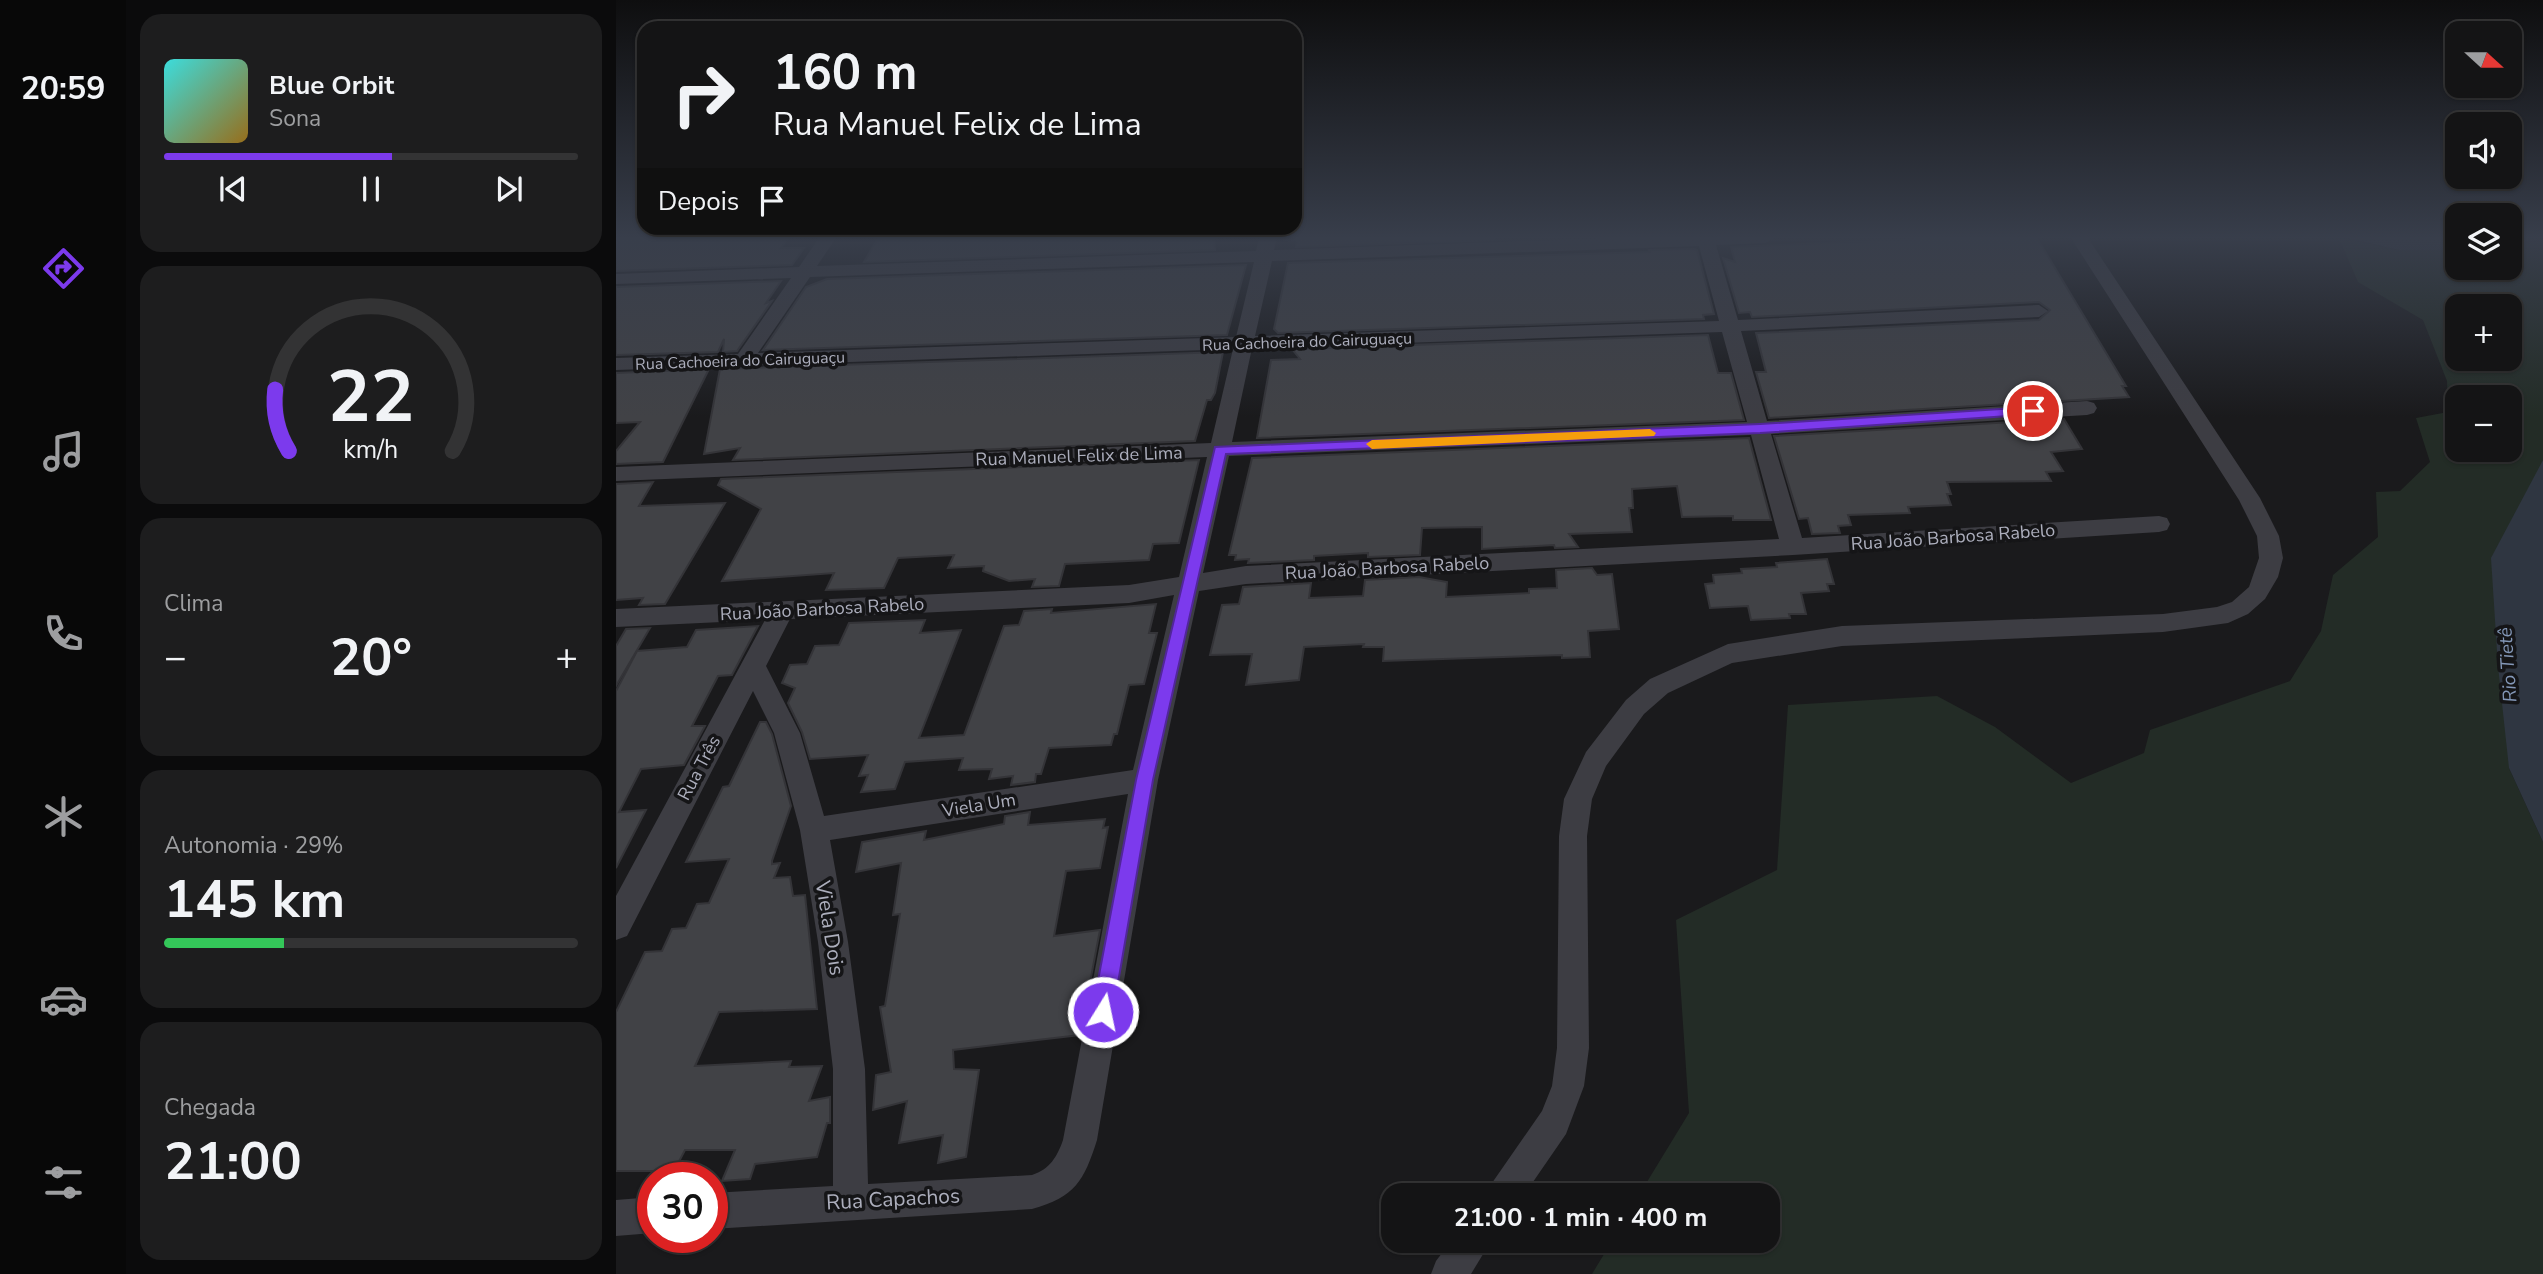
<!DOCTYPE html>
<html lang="pt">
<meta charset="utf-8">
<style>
body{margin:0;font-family:"Nunito Sans",sans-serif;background:#1d1d1e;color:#f1f3f6;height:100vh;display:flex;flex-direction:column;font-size:26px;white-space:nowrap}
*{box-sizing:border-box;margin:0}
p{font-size:23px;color:#9d9ea0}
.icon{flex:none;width:38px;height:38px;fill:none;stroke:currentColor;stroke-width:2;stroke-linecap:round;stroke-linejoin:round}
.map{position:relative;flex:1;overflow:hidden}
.details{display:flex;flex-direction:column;gap:14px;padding:14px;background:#0b0b0c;width:490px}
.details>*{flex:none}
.banner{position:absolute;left:21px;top:21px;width:665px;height:214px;border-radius:21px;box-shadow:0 2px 5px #0004,0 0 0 2px #333334;background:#141415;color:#f1f3f6;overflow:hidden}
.needle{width:46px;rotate:111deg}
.controls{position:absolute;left:1829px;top:21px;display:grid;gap:14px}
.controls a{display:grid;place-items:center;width:77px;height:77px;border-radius:14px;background:#141415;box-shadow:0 2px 5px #0004,0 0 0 2px #333334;font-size:35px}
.speed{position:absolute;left:21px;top:1162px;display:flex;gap:14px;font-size:35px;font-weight:700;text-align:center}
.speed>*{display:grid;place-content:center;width:91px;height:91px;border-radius:50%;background:#141415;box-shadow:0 2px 5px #0004,0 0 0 2px #333334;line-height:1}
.speed .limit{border:10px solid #d22;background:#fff;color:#111}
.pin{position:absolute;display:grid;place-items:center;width:60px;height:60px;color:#fff;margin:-30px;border:4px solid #fff;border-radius:50%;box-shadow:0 2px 7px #0007}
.me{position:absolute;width:77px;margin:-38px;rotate:10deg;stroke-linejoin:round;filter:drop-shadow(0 0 5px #0008)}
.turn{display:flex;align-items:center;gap:24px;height:147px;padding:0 21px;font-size:32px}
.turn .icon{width:91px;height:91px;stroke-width:2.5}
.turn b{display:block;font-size:49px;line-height:60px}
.then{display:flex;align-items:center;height:66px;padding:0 21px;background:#0003;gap:14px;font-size:26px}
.big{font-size:52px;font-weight:700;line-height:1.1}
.details .widget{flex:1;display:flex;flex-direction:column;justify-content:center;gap:10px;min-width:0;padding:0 24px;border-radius:21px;background:#1d1d1e}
.details .dial{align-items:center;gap:0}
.dial svg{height:182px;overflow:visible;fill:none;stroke:#333334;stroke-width:7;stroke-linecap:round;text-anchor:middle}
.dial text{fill:#f1f3f6;stroke:none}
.song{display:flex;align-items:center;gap:21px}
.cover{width:84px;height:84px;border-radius:10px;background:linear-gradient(135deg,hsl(180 70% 55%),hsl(40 70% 35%))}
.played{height:7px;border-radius:4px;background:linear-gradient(90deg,#7c3aed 55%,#333334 55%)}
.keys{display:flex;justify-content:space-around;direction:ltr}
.heat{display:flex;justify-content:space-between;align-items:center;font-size:38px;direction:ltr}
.charge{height:10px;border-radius:5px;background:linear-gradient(90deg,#34c759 29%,#333334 0)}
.trip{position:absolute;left:765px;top:1183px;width:399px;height:70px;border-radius:21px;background:#141415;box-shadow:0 2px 5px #0004,0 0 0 2px #333334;font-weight:700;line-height:70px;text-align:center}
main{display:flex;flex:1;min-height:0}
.menu{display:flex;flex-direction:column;width:126px;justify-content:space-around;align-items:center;background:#080808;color:#9d9ea0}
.menu .icon{width:49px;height:49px}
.menu .selected{color:#7c3aed}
.menu b{font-size:32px;color:#f1f3f6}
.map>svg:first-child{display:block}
</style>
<main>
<nav class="menu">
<b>20:59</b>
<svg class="icon selected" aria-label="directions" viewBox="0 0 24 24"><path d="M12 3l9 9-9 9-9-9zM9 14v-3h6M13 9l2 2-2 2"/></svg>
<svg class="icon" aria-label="music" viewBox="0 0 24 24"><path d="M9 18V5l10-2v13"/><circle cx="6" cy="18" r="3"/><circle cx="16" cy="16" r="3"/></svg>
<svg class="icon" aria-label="phone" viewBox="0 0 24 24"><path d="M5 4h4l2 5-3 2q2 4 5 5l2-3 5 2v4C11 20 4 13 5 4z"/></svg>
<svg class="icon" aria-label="climate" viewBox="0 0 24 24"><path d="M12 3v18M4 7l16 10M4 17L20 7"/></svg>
<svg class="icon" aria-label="car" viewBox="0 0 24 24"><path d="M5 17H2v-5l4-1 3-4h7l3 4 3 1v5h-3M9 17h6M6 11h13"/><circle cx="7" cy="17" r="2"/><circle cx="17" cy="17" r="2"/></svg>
<svg class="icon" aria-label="filters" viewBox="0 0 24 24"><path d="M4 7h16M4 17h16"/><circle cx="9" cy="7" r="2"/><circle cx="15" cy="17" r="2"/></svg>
</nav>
<section class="details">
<div class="widget">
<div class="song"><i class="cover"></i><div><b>Blue Orbit</b><p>Sona</p></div></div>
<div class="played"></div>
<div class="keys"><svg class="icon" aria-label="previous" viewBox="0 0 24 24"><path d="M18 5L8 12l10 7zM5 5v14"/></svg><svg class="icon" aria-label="pause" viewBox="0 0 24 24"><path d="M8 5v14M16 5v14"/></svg><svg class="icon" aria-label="next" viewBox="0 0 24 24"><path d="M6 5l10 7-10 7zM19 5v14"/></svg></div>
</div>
<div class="widget dial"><svg viewBox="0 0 100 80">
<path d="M14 69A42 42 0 1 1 86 69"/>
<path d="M14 69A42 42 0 0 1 8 42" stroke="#7c3aed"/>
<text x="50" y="56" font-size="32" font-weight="700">22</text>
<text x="50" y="72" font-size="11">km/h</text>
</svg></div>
<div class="widget"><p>Clima</p>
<div class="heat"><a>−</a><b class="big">20°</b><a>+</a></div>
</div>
<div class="widget"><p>Autonomia · 29%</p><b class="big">145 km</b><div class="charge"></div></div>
<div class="widget"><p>Chegada</p><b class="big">21:00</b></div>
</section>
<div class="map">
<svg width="1927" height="1274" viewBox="0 0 1927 1274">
<rect width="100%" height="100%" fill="#1a1a1c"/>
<path fill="#232c26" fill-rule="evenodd" d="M 1723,238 L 1783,250 L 1841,250 L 1841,268 L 1894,268 L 1894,245 L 1927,241 L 1927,460 L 1893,768 L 1927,842 L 1927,1274 L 976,1274 L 996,1241 L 1152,1241 L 1152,1195 L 1023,1195 L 1073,1113 L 1060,920 L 1161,870 L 1172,705 L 1321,696 L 1379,727 L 1455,783 L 1528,753 L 1534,730 L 1674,681 L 1705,631 L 1717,575 L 1762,537 L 1760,492 L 1784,491 L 1814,462 L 1800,418 L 1832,412 L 1831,381 L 1807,320 L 1742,282 ZM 1841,306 L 1894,306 L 1894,359 L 1841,359 ZM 1841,397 L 1894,397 L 1894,450 L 1841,450 Z"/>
<g fill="#2f3641">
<polygon points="1732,238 1841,238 1841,250 1783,250"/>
<polygon points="1927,460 1927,842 1893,768 1882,666 1875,558"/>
</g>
<g fill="#414246" stroke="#343438" stroke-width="2">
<polygon points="0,238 172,238 165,248 188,248 176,265 0,271"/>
<polygon points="262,238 598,238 599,250 248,262"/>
<polygon points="681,238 878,238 878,240 680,247"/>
<polygon points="1331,238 1421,238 1510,386 1506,386 1513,397 1153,418 1140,372 1150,372 1140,333 1423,320 1434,310 1423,302 1136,317 1134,312 1123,313 1107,258 1119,262 1115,247"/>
<polygon points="1078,249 1081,250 1098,314 1087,315 1088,319 662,333 658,329 672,263 1034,252 1033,250"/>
<polygon points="630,265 611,335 147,350 190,287 211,279"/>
<polygon points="165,281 150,303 156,301 121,351 107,352 108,339 102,352 0,355 0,287"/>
<polygon points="1092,335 1102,373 1115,373 1128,420 641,438 655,360 684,359 676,349"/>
<polygon points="607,352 599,393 595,400 591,400 579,441 117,460 124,448 88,454 104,369"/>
<polygon points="93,369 47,462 0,464 0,451 24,422 0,423 0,373"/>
<polygon points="1448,419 1466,449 1435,452 1447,471 1430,472 1435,481 1331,482 1335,494 1331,494 1335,505 1292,507 1294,513 1232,515 1235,525 1222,526 1224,533 1196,534 1192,518 1183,519 1158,436"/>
<polygon points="1133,438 1155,520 1117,520 1117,516 1066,517 1061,486 1016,489 1017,508 1013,508 1016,532 953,534 962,547 939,548 938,545 866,549 866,527 806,528 804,555 752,557 752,553 698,556 698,560 632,563 633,559 619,560 620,555 613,555 636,458"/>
<polygon points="583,460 563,543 537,544 533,560 449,564 443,586 416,587 419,579 393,581 367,571 368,566 332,568 338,555 282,558 268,588 210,590 218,573 106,581 145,509 102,485 105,479"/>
<polygon points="37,482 23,506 109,503 49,604 23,605 27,598 0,600 0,484"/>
<polygon points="1211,559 1218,584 1211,584 1213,591 1185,593 1190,614 1173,614 1174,618 1135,620 1132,606 1094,608 1089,584 1098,583 1097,575 1126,573 1125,569 1161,567 1160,563"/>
<polygon points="976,568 981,575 996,574 1003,629 972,631 974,657 946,658 946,655 767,661 768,647 747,647 748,644 688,647 683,680 630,685 636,654 594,655 606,605 623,604 627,587 695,583 693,598 747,596 749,580 803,577 831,582 830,597 913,593 913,589 941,588 940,570"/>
<polygon points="540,604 533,633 541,633 528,684 513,685 501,734 498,734 495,745 433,748 425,774 420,774 419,782 395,785 397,776 373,779 376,769 343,770 347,758 289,762 279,789 245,792 252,775 243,776 252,755 194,759 186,732 172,703 179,688 166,683 174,665 191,664 199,646 223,645 233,623 309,620 304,633 345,630 303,738 348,735 388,626 403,625 408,611 436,609 435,613"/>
<polygon points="142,626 116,675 102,676 76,726 89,726 68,765 25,769 3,812 30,810 0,868 0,691 21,651 71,647 80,630"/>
<polygon points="34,628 0,686 0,646 10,629"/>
<polygon points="144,722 150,722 156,734 175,806 156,861 156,864 164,863 158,878 174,877 177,896 189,895 201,1009 103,1012 79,1066 175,1061 173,1067 206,1066 193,1101 214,1097 214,1123 211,1123 201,1157 139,1164 134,1179 106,1181 119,1150 69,1150 58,1171 0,1171 0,1012 29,952 46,951 56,929 70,928 81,904 93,903 113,859 70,862 107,787 113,786"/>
<polygon points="414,812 412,825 489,819 487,828 492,827 484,868 450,871 438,936 484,930 464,1035 337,1050 338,1069 363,1070 350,1157 322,1163 327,1135 283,1143 291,1101 257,1110 260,1075 275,1072 264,1007 269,1006 284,914 277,915 285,863 240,872 246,842 310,831 308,840 388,824 389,816"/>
</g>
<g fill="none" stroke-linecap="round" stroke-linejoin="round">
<g fill="#3d3d43" fill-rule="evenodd">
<path d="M 203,238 L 220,238 L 201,266 L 640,251 L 643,238 L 661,238 L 658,250 L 998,238 L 1158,238 L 1150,243 L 1100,245 L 1122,320 L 1423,305 L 1432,311 L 1423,317 L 1125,331 L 1151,421 L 1471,401 L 1478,403 L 1481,408 L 1478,413 L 1471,415 L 1155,434 L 1186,538 L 1543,516 L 1551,518 L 1554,524 L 1551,530 L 1543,532 L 1177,555 L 630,584 L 583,591 L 542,780 L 481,1140 C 468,1181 459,1197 416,1209 L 96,1229 L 96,1193 L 217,1186 L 217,1069 L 202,942 L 184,830 L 158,733 L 137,691 L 11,936 L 0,940 L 0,896 L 149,620 L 0,627 L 0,609 L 513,585 L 563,577 L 591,457 L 0,481 L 0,467 L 595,443 L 617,349 L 0,370 L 0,358 L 122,354 L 175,278 L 0,284 L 0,274 L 183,267 ZM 1083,246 L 1103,321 L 639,336 L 656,261 ZM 638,262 L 620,337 L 142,353 L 194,277 ZM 1106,332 L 1131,422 L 616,442 L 636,348 ZM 1135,435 L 1163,539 L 630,566 L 587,573 L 613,456 ZM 558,595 L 517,770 L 208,816 L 184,733 L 150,666 L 174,619 L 513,603 ZM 512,794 L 447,1140 C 441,1157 434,1169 416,1175 L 252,1184 L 249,1069 L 232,942 L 214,840 Z"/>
<polygon points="1455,238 1472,238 1644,498 1663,536 1667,558 1662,577 1649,599 1632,614 1612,623 1547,632 1226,646 1116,663 1052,693 1028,714 990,766 976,799 971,836 973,1048 968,1086 950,1134 908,1195 871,1195 876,1183 926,1111 936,1086 941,1048 943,836 948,799 970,752 1010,700 1034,679 1112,644 1226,626 1547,614 1601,607 1616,602 1633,587 1643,558 1641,536 1623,500"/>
<polygon points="37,1197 37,1233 0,1236 0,1200"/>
<polygon points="835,1241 875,1241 855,1274 815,1274 820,1261"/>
</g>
</g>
<linearGradient id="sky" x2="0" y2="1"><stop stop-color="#0e0e0f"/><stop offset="0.57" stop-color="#383e4b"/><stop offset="1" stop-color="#383e4b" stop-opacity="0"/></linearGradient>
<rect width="1927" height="417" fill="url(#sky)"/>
<polygon fill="#7c3aed" stroke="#51269a" stroke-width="2" points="1417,407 1421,408 1421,414 1144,433 610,454 537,780 497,1012 494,1019 487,1022 479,1019 476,1012 520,780 599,447 1144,424"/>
<polygon fill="#f59e0b" points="1034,429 1040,433 1038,436 756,449 750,444 756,440"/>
<g text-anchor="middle" stroke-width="7" stroke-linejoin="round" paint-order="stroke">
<g font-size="16" fill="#acaebc" stroke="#151517">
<text transform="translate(691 341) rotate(-2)" y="6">Rua Cachoeira do Cairuguaçu</text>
<text transform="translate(124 360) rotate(-2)" y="6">Rua Cachoeira do Cairuguaçu</text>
</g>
<g font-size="18" fill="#acaebc" stroke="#151517">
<text transform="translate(463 456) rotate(-2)" y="6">Rua Manuel Felix de Lima</text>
<text transform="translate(1337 537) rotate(-4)" y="6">Rua João Barbosa Rabelo</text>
<text transform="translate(771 568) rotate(-3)" y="6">Rua João Barbosa Rabelo</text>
<text transform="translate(206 609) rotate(-3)" y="6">Rua João Barbosa Rabelo</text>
<text transform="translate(83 768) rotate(-62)" y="6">Rua Três</text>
<text transform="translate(363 805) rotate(-9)" y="6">Viela Um</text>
</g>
<g font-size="19" font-style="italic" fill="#8397b7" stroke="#151517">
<text transform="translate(1891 665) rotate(-94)" y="7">Rio Tietê</text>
</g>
<g font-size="21" fill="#acaebc" stroke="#151517">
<text transform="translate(214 928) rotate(81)" y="7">Viela Dois</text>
<text transform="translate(277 1199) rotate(-3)" y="7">Rua Capachos</text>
</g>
</g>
</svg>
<div class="controls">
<a><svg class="needle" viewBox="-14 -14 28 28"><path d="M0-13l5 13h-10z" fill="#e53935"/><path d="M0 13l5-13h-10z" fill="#9d9ea0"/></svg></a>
<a><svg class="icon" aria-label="sound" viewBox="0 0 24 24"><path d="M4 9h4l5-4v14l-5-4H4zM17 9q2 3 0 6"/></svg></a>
<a><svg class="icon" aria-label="layers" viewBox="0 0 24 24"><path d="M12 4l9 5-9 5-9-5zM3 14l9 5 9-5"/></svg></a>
<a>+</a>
<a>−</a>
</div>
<div class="speed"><div class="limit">30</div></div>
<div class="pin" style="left:1417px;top:411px;background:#d93025"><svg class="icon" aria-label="arrive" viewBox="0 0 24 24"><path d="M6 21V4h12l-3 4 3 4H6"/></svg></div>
<svg class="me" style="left:487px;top:1012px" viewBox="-20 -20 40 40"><circle r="17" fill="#7c3aed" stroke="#fff" stroke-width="3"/><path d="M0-11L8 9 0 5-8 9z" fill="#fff"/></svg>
<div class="trip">21:00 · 1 min · 400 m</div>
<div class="banner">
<div class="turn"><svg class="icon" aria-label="right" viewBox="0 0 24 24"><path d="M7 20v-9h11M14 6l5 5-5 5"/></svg><div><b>160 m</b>Rua Manuel Felix de Lima</div></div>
<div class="then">Depois<svg class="icon" aria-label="arrive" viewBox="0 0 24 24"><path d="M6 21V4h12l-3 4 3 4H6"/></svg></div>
</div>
</div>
</main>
